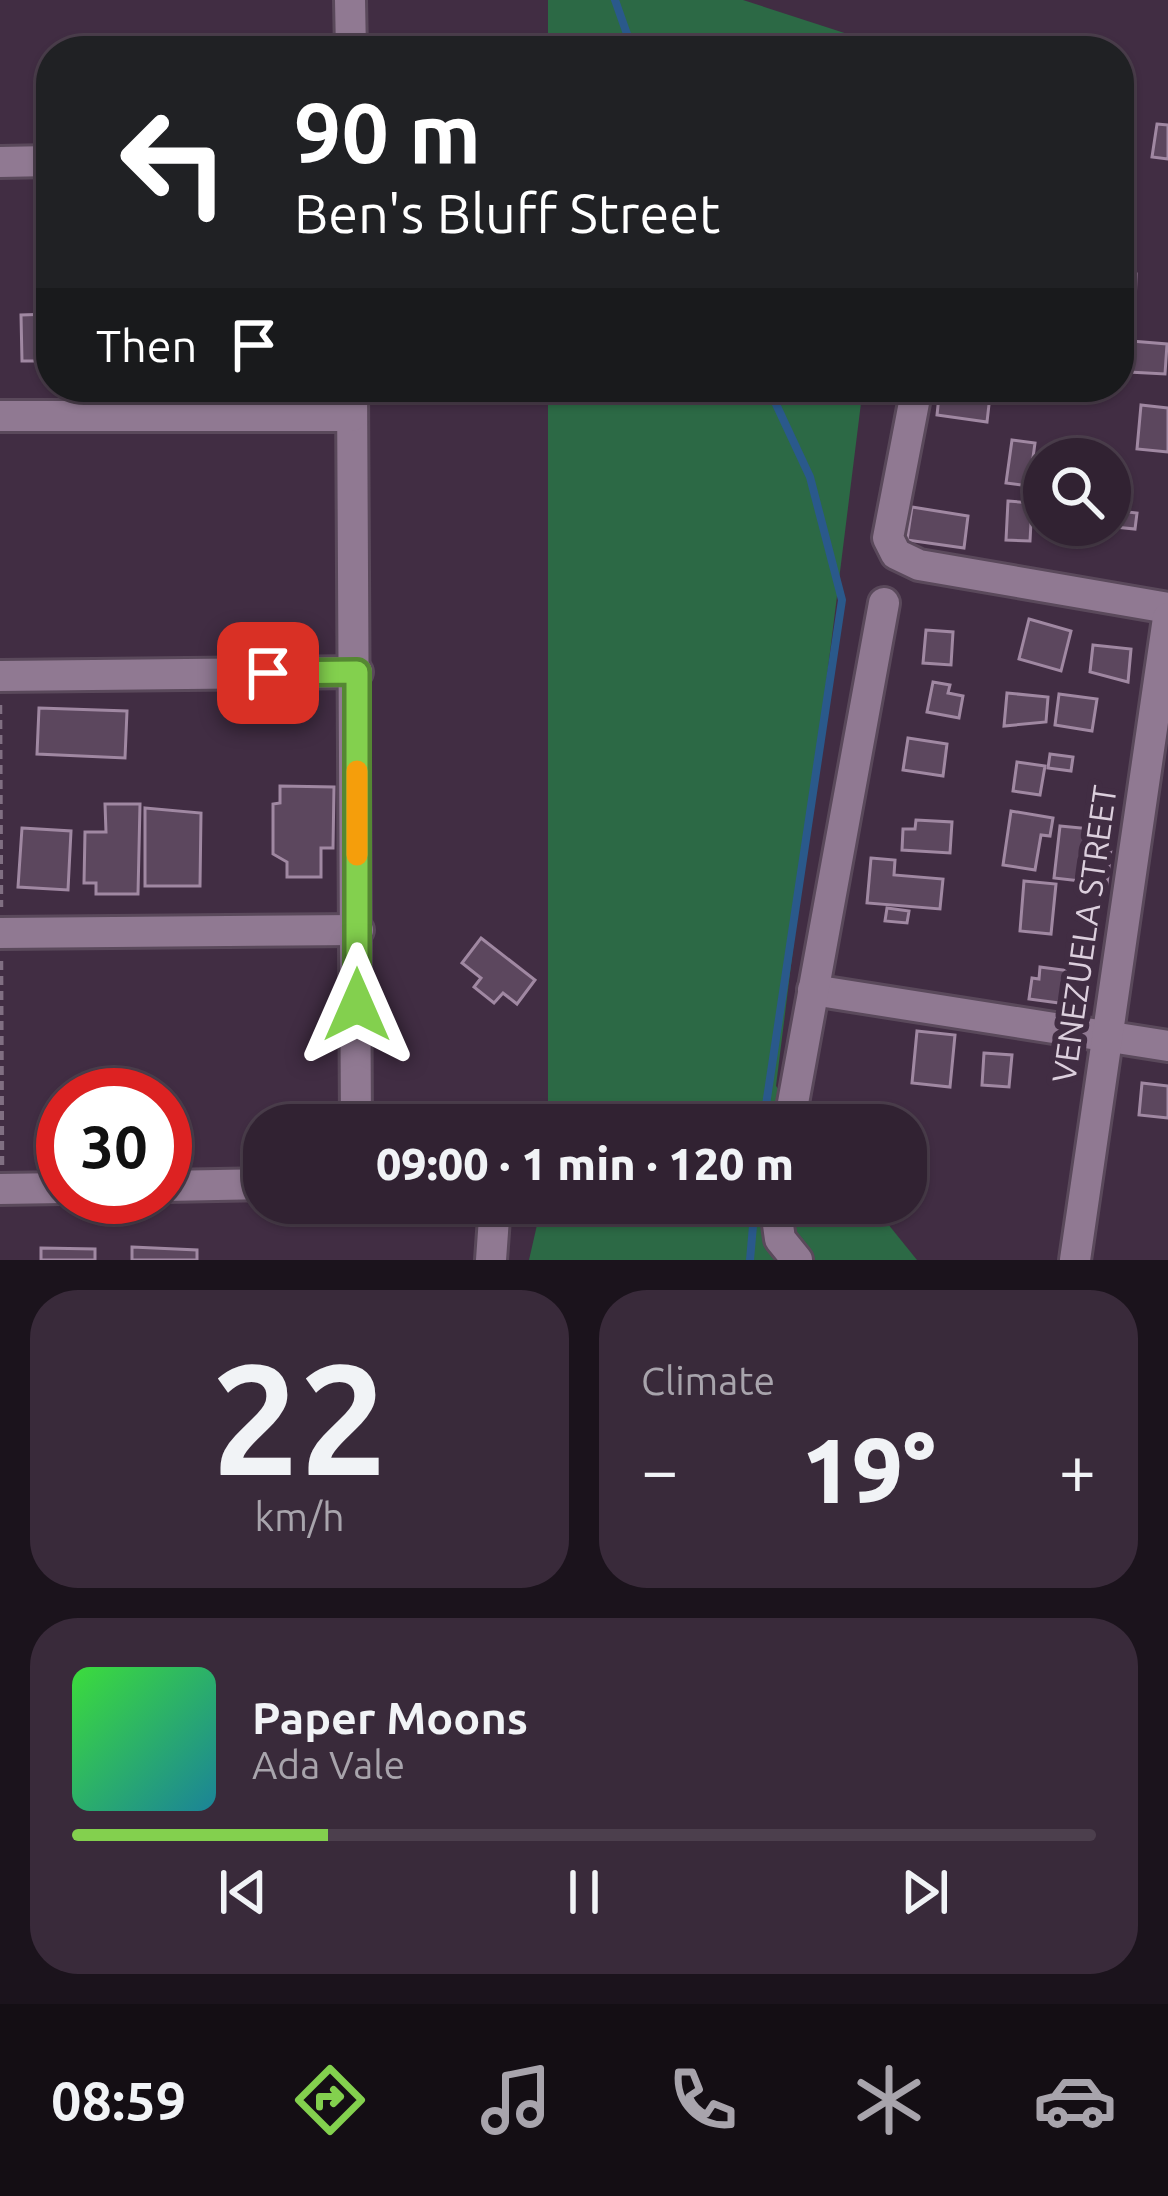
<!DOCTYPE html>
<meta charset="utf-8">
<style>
body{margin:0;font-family:Ubuntu,sans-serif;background:#392a3a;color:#f1f3f6;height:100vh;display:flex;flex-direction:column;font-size:45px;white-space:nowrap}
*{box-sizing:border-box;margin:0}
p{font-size:39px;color:#a8a4ac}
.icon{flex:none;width:66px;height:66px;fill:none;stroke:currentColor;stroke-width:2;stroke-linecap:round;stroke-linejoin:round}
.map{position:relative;height:1260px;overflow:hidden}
.panel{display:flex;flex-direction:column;gap:30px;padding:30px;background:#1b131c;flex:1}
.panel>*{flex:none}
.hud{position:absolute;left:36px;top:36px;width:1098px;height:366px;border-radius:48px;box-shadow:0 3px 9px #0004,0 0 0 3px #4c3f4d;background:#202124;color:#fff;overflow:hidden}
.tools{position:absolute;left:1023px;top:438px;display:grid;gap:24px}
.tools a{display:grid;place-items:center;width:108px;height:108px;border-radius:50%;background:#312232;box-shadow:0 3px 9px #0004,0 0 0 3px #4c3f4d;font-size:60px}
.speed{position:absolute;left:36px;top:1068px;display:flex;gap:24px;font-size:60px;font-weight:700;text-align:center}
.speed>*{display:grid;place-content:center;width:156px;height:156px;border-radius:50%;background:#312232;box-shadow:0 3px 9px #0004,0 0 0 3px #4c3f4d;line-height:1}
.speed .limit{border:18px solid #d22;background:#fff;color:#111}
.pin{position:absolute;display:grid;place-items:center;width:102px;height:102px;color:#fff;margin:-51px;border-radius:24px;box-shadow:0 6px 18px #0006}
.me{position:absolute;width:132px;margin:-66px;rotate:0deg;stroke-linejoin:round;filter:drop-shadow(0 0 9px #0008)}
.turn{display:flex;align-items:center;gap:42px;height:252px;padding:0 60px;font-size:54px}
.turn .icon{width:156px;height:156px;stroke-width:2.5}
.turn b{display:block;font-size:84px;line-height:102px}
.then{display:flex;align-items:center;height:114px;padding:0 60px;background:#0003;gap:24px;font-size:45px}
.big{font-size:90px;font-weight:800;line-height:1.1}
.panel .widget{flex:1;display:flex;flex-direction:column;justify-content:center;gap:18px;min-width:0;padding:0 42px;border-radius:48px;background:#392a3a}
.panel .dial{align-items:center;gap:0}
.dial b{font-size:156px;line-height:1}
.song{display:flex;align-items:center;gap:36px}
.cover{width:144px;height:144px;border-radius:18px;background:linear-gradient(135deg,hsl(120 70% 55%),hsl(190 70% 35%))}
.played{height:12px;border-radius:6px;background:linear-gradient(90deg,#83d04e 25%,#4c3f4d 25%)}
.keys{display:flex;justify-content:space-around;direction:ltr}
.heat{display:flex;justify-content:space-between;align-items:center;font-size:66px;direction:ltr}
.panel .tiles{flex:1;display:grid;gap:30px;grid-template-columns:1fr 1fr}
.widget:last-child{grid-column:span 2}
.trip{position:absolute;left:243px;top:1104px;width:684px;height:120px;border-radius:48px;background:#312232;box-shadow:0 3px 9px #0004,0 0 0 3px #4c3f4d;font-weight:800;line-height:120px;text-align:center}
.tabs{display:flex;height:192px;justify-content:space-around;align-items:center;background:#140e14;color:#a8a4ac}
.tabs .icon{width:84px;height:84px}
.tabs .selected{color:#83d04e}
.tabs b{font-size:54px;color:#f1f3f6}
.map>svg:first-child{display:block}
</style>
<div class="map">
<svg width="1168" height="1260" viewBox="0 0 1168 1260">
<rect width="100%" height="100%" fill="#412d43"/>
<g fill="#2c6945">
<polygon points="548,0 743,0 900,51 548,51"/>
<polygon points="548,387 863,387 776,1086 807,1125 548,1125"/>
<polygon points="542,1203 871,1203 917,1260 529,1260"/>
</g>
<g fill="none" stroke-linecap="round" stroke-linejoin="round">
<g stroke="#2a598b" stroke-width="8">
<polyline points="615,0 633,51"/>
<polyline points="763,1125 842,600 810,477 768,387"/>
<polyline points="750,1260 755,1203"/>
</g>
</g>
<g fill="#5c475e" stroke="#a088a2" stroke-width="3">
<polygon points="60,45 113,46 113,51 60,51"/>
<polygon points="1157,124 1168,125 1168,159 1152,157"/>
<polygon points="1119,274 1136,274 1135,309 1119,309"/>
<polygon points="40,296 51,296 51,311 40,310"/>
<polygon points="51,314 51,361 22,361 21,315"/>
<polygon points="1119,333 1125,334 1121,369 1119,369"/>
<polygon points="1131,341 1167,344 1165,374 1129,372"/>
<polygon points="940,387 991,387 987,422 937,415"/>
<polygon points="1141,405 1168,408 1168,452 1137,449"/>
<polygon points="1012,440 1035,443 1029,486 1006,483"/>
<polygon points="1008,501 1032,503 1030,541 1006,540"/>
<polygon points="912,507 968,516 964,548 907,540"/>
<polygon points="1110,510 1137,513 1135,529 1105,526 1110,525"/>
<polygon points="1029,619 1071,631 1061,671 1019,659"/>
<polygon points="926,630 953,632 951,665 923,663"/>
<polygon points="1093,645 1131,649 1128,682 1090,672"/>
<polygon points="933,682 950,685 948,693 963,696 959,718 927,712"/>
<polygon points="1007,693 1048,697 1046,722 1004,726"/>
<polygon points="1059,694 1097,699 1092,731 1055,725"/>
<polygon points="39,708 127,711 125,758 37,754"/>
<polygon points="908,738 947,744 943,776 903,770"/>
<polygon points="1050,754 1073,757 1071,771 1048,768"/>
<polygon points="1017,762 1045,766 1040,795 1013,791"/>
<polygon points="280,786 334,787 333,848 321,848 321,877 287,877 287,862 273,854 273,804 280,803"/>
<polygon points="105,804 140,804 138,894 96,894 96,883 84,883 85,832 106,832"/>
<polygon points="145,808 201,813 200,886 145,886"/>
<polygon points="1011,811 1053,818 1050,836 1041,835 1035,870 1003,865"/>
<polygon points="916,820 952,822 950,853 902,850 903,829 915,829"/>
<polygon points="1060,826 1113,831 1107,884 1054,878"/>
<polygon points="22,828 71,831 68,890 18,887"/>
<polygon points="871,858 895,860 894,875 943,879 940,909 867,903"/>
<polygon points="1024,881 1056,884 1051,934 1020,931"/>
<polygon points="887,908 909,911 907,923 885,921"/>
<polygon points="481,938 535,980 517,1004 503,993 494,1003 474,987 481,978 462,963"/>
<polygon points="1040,967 1078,972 1074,1005 1029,999 1032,978 1039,979"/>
<polygon points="917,1031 955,1035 950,1087 912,1083"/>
<polygon points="984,1053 1012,1055 1009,1087 982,1085"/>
<polygon points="1142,1083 1168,1086 1168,1118 1139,1115"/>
<polygon points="132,1247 197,1250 197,1260 132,1260"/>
<polygon points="41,1248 95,1249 95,1260 41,1260"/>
</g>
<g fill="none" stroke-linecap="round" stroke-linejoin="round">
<defs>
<g id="minor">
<polyline points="350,0 351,51"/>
<polyline points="0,162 51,161"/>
<polyline points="352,387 356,1125"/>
<polyline points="917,387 888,538 896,554 919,565 1168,608"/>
<polyline points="0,416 352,416"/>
<polyline points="0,676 357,672"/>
<polyline points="0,933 358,930"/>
<polyline points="813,990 1168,1046"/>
<polyline points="789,1125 884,603"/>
<polyline points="165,1186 264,1184"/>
<polyline points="0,1189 63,1188"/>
<polyline points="486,1203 494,1218 491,1260"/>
<polyline points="775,1203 780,1239 797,1260"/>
<polyline points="1075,1260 1168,618"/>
</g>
</defs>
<use href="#minor" stroke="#5a495b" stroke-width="36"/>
<g stroke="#806f82" stroke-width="4.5" stroke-dasharray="9 6" stroke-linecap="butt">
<polyline points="0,705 1,907"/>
<polyline points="1,961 2,1165"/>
</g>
<use href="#minor" stroke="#907992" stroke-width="30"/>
</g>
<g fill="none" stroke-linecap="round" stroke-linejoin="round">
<defs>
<polyline id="route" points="268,673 357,672 357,1005"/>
</defs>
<use href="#route" stroke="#558733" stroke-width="30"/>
<use href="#route" stroke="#83d04e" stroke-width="21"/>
<polyline stroke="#f59e0b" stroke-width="21" points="357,771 357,855"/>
</g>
<g text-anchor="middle" stroke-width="12" stroke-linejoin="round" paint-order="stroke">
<g font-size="33" fill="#dccfdd" stroke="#412d43">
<text transform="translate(1084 934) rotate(-82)" y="12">VENEZUELA STREET</text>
</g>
</g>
</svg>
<div class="tools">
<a><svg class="icon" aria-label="search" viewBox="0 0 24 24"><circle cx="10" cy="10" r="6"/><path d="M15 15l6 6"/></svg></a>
</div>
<div class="speed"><div class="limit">30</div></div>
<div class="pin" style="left:268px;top:673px;background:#d93025"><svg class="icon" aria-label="arrive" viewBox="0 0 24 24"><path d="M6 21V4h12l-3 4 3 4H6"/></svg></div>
<svg class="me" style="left:357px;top:1005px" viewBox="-20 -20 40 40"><path d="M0-17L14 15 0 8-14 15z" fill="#83d04e" stroke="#fff" stroke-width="4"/></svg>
<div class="trip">09:00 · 1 min · 120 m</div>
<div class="hud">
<div class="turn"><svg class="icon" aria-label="left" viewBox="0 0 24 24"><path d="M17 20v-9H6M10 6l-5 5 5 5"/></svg><div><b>90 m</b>Ben's Bluff Street</div></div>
<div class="then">Then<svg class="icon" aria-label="arrive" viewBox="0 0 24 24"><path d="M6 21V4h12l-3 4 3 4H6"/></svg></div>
</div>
</div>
<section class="panel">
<div class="tiles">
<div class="widget dial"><b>22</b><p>km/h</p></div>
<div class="widget"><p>Climate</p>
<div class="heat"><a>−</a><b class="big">19°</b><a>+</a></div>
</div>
<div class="widget">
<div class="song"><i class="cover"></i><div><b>Paper Moons</b><p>Ada Vale</p></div></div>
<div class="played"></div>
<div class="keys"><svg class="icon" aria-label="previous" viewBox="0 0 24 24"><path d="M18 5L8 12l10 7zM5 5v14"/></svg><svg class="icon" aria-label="pause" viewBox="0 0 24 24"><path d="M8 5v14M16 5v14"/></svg><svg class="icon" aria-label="next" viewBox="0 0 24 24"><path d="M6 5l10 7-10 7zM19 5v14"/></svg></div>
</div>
</div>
</section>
<nav class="tabs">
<b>08:59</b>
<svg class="icon selected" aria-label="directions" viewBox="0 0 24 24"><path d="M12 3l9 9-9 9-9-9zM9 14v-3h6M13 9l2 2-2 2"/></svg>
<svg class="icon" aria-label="music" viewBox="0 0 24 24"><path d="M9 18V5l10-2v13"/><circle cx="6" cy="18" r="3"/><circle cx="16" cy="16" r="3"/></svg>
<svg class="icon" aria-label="phone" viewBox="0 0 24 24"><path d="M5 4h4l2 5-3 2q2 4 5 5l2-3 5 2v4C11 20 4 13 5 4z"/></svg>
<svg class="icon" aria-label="climate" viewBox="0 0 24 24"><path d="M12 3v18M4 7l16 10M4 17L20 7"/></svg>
<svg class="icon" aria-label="car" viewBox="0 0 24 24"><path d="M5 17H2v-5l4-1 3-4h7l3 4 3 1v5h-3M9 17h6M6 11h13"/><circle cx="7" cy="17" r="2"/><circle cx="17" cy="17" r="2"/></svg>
</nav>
